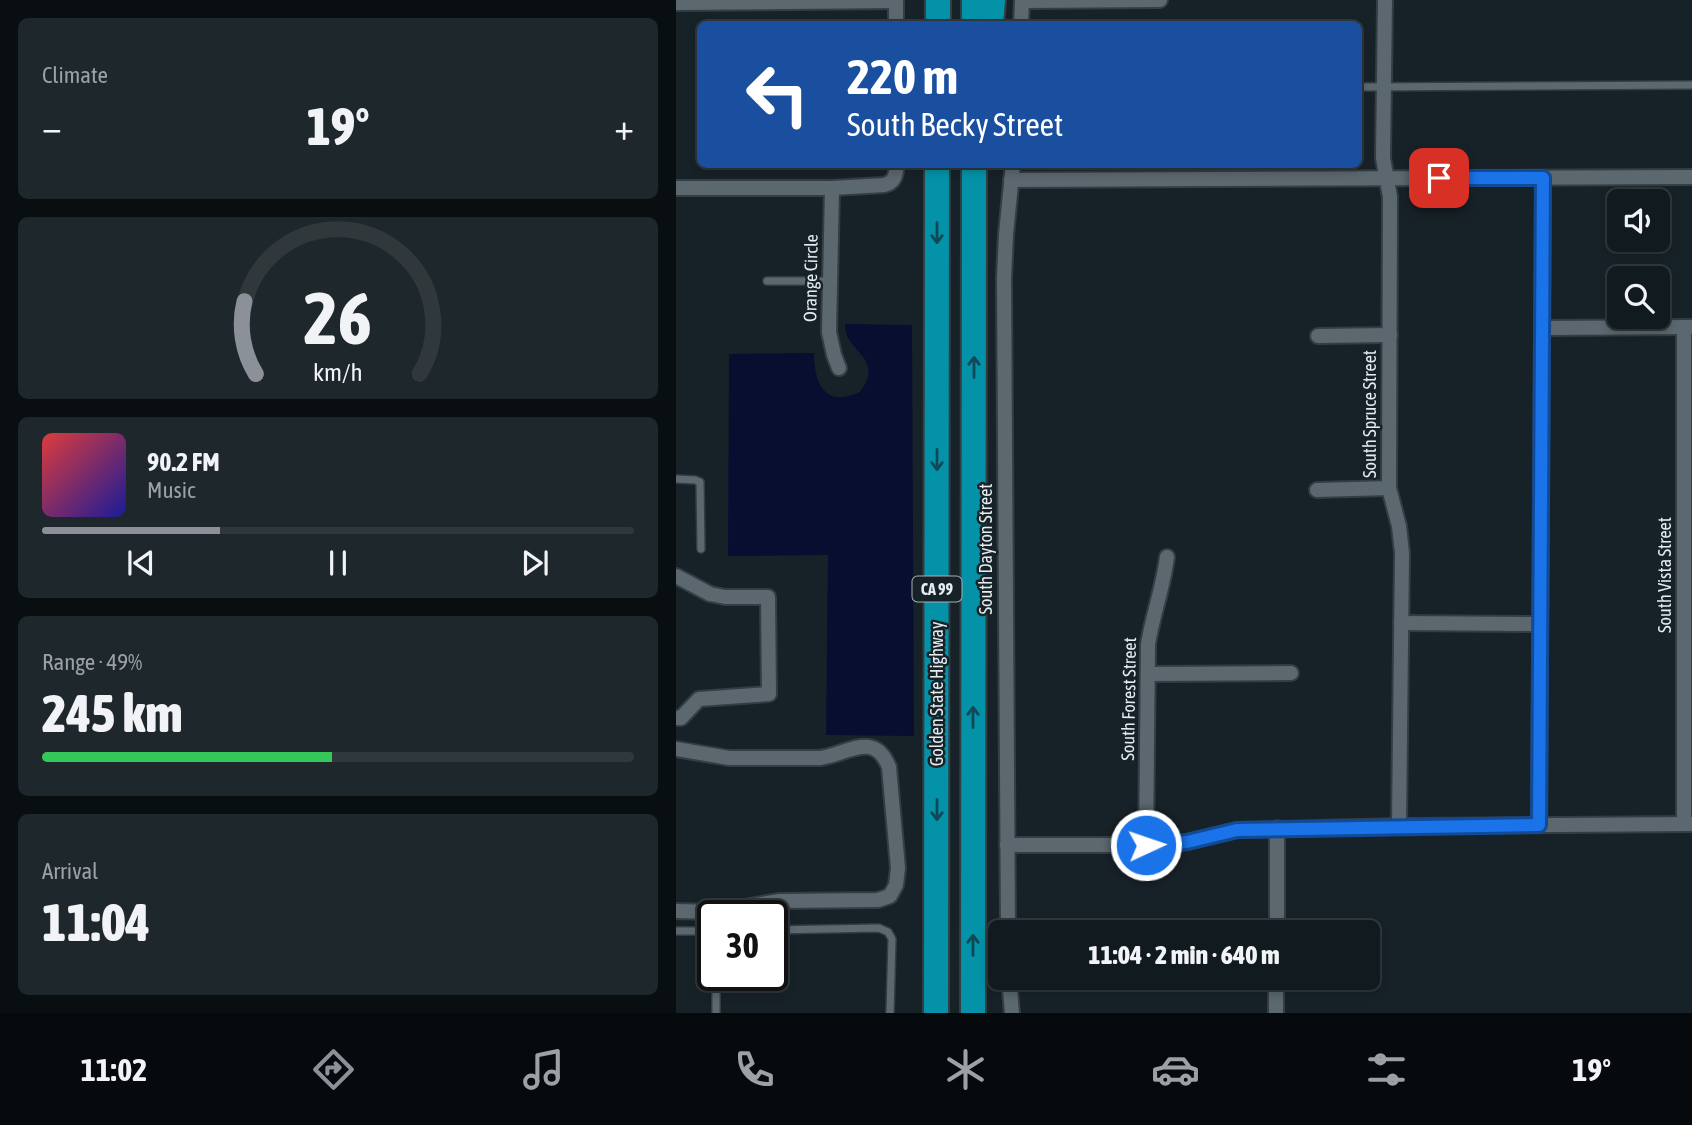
<!DOCTYPE html>
<meta charset="utf-8">
<style>
body{margin:0;font-family:"Asap Condensed",sans-serif;background:#1e272b;color:#f1f3f6;height:100vh;display:flex;flex-direction:column;font-size:26px;white-space:nowrap}
*{box-sizing:border-box;margin:0}
p{font-size:23px;color:#9ca1a4}
.icon{flex:none;width:38px;height:38px;fill:none;stroke:currentColor;stroke-width:2;stroke-linecap:round;stroke-linejoin:round}
.map{position:relative;flex:1;overflow:hidden}
.panel{display:flex;flex-direction:column;gap:18px;padding:18px;background:#090e10;width:676px}
.panel>*{flex:none}
.guide{position:absolute;left:21px;top:21px;width:665px;height:147px;border-radius:10px;box-shadow:0 4px 10px #0003,0 0 0 2px #30383c;background:#1a4fa0;color:#fff;overflow:hidden}
.fabs{position:absolute;left:931px;top:189px;display:grid;gap:14px}
.fabs a{display:grid;place-items:center;width:63px;height:63px;border-radius:10px;background:#111a1e;box-shadow:0 4px 10px #0003,0 0 0 2px #30383c;font-size:35px}
.speed{position:absolute;left:21px;top:900px;display:flex;gap:14px;font-size:35px;font-weight:700;text-align:center}
.speed>*{display:grid;place-content:center;width:91px;height:91px;border-radius:50%;background:#111a1e;box-shadow:0 4px 10px #0003,0 0 0 2px #30383c;line-height:1}
.speed .limit{border:4px solid #111;border-radius:10px;background:#fff;color:#111}
.pin{position:absolute;display:grid;place-items:center;width:60px;height:60px;color:#fff;margin:-30px;border-radius:14px;box-shadow:0 4px 10px #0006}
.me{position:absolute;width:77px;margin:-38px;rotate:87deg;stroke-linejoin:round;filter:drop-shadow(0 0 5px #0008)}
.turn{display:flex;align-items:center;gap:24px;height:147px;padding:0 35px;font-size:32px}
.turn .icon{width:91px;height:91px;stroke-width:2.5}
.turn b{display:block;font-size:49px;line-height:60px}
.big{font-size:52px;font-weight:800;line-height:1.1}
.panel .card{flex:1;display:flex;flex-direction:column;justify-content:center;gap:10px;min-width:0;padding:0 24px;border-radius:10px;background:#1e272b}
.panel .dial{align-items:center;gap:0}
.dial svg{height:182px;overflow:visible;fill:none;stroke:#30383c;stroke-width:7;stroke-linecap:round;text-anchor:middle}
.dial text{fill:#f1f3f6;stroke:none}
.song{display:flex;align-items:center;gap:21px}
.cover{width:84px;height:84px;border-radius:10px;background:linear-gradient(135deg,hsl(0 70% 55%),hsl(240 70% 35%))}
.played{height:7px;border-radius:4px;background:linear-gradient(90deg,#8c9099 30%,#30383c 30%)}
.keys{display:flex;justify-content:space-around;direction:ltr}
.heat{display:flex;justify-content:space-between;align-items:center;font-size:38px;direction:ltr}
.charge{height:10px;border-radius:5px;background:linear-gradient(90deg,#34c759 49%,#30383c 0)}
.trip{position:absolute;left:312px;top:920px;width:392px;height:70px;border-radius:10px;background:#111a1e;box-shadow:0 4px 10px #0003,0 0 0 2px #30383c;font-weight:800;line-height:70px;text-align:center}
.menu{display:flex;height:112px;justify-content:space-around;align-items:center;background:#070a0c;color:#9ca1a4}
.menu .icon{width:49px;height:49px}
.menu .selected{color:#8c9099}
.menu b{font-size:32px;color:#f1f3f6}
main{display:flex;flex:1;min-height:0}
.map>svg:first-child{display:block}
</style>
<main>
<section class="panel">
<div class="card"><p>Climate</p>
<div class="heat"><a>−</a><b class="big">19°</b><a>+</a></div>
</div>
<div class="card dial"><svg viewBox="0 0 100 80">
<path d="M14 69A42 42 0 1 1 86 69"/>
<path d="M14 69A42 42 0 0 1 9 37" stroke="#8c9099"/>
<text x="50" y="56" font-size="32" font-weight="700">26</text>
<text x="50" y="72" font-size="11">km/h</text>
</svg></div>
<div class="card">
<div class="song"><i class="cover"></i><div><b>90.2 FM</b><p>Music</p></div></div>
<div class="played"></div>
<div class="keys"><svg class="icon" aria-label="previous" viewBox="0 0 24 24"><path d="M18 5L8 12l10 7zM5 5v14"/></svg><svg class="icon" aria-label="pause" viewBox="0 0 24 24"><path d="M8 5v14M16 5v14"/></svg><svg class="icon" aria-label="next" viewBox="0 0 24 24"><path d="M6 5l10 7-10 7zM19 5v14"/></svg></div>
</div>
<div class="card"><p>Range · 49%</p><b class="big">245 km</b><div class="charge"></div></div>
<div class="card"><p>Arrival</p><b class="big">11:04</b></div>
</section>
<div class="map">
<svg width="1017" height="1013" viewBox="0 0 1017 1013">
<rect width="100%" height="100%" fill="#172228"/>
<path fill="#080e30" d="M 169,324 L 236,325 L 238,736 L 150,735 L 152,555 L 52,556 L 53,354 L 138,353 C 138,370 142,399 166,397 C 172,397 178,394 184,392 C 186,388 191,382 192,377 C 196,358 177,350 171,336 C 170,333 169,328 169,324 Z"/>
<g fill="none" stroke-linecap="round" stroke-linejoin="round">
<defs>
<g id="service">
<polyline points="682,87 1017,85"/>
<polyline points="91,281 154,281"/>
<polyline points="0,479 19,480 24,482 25,549"/>
<polyline points="96,930 203,928 212,932 216,939 214,1013"/>
<polyline points="0,931 37,931"/>
<polyline points="40,1013 40,975"/>
</g>
<g id="minor">
<polyline points="220,0 220,24"/>
<polyline points="709,0 707,158 714,197 713,488 723,526 726,553 723,826"/>
<polyline points="0,3 220,1"/>
<polyline points="345,24 346,1 484,0"/>
<polyline points="335,180 1017,177"/>
<path d="M 0,188 L 156,188 L 208,185 C 219,183 220,174 221,164"/>
<polyline points="156,188 153,332 158,355 163,368"/>
<polyline points="867,328 1015,327"/>
<polyline points="642,336 714,335"/>
<polyline points="641,490 713,488"/>
<polyline points="0,576 34,594 49,597 92,597 93,694 23,699 5,718 0,718"/>
<polyline points="725,623 863,624"/>
<polyline points="472,674 615,673"/>
<path d="M 0,749 L 53,758 L 144,758 C 172,754 198,730 213,767 L 222,868 L 220,885 L 214,896 L 202,900 L 103,901 L 39,912 L 0,911"/>
<polyline points="1008,824 1008,327"/>
<path d="M 863,825 C 863,610 867,394 867,178"/>
<polyline points="331,845 492,845 511,842 561,830 723,826 1017,824"/>
<path d="M 470,845 L 472,644 C 477,614 487,588 491,557"/>
<polyline points="332,933 328,278 330,234 337,164"/>
<polyline points="601,933 601,828"/>
<polyline points="333,978 336,1013"/>
<polyline points="600,1013 600,978"/>
</g>
<g id="motorway">
<polyline points="262,24 262,0"/>
<polyline points="298,24 298,0"/>
<polyline points="315,24 317,0"/>
<polyline points="260,1013 261,164"/>
<polyline points="297,1013 298,164"/>
</g>
</defs>
<use href="#service" stroke="#343d42" stroke-width="10"/>
<use href="#minor" stroke="#343d42" stroke-width="18"/>
<use href="#motorway" stroke="#343d42" stroke-width="28"/>
<use href="#service" stroke="#5b6870" stroke-width="7"/>
<use href="#minor" stroke="#5b6870" stroke-width="14"/>
<use href="#motorway" stroke="#0492a8" stroke-width="24"/>
</g>
<defs><path id="oneway-shaft" d="M-6 0H5M1.5-3L5.5 0L1.5 3" fill="none" stroke-width="1.6" stroke-linecap="round" stroke-linejoin="round" transform="scale(1.75)"/></defs>
<g stroke="#104955">
<use href="#oneway-shaft" transform="translate(261 233) rotate(90)"/>
<use href="#oneway-shaft" transform="translate(298 367) rotate(-90)"/>
<use href="#oneway-shaft" transform="translate(261 460) rotate(90)"/>
<use href="#oneway-shaft" transform="translate(297 717) rotate(-90)"/>
<use href="#oneway-shaft" transform="translate(261 810) rotate(90)"/>
<use href="#oneway-shaft" transform="translate(297 945) rotate(-90)"/>
</g>
<g fill="none" stroke-linecap="round" stroke-linejoin="round">
<defs>
<path id="route" d="M 470,845 L 511,842 L 561,830 L 863,825 C 863,609 867,394 867,178 L 763,178"/>
</defs>
<use href="#route" stroke="#114b97" stroke-width="18"/>
<use href="#route" stroke="#1a73e8" stroke-width="12"/>
</g>
<g text-anchor="middle" stroke-width="5" stroke-linejoin="round" paint-order="stroke">
<rect fill="#172228" stroke="#a6afb4" stroke-width="2" x="236.5" y="576.5" width="49" height="25" rx="5"/>
<g font-size="16" font-weight="bold" fill="#e4ecf0">
<text x="261" y="595">CA 99</text>
</g>
<g font-size="18" fill="#e4ecf0" stroke="#172228">
<text transform="translate(135 278) rotate(-89)" y="6">Orange Circle</text>
<text transform="translate(694 414) rotate(-90)" y="6">South Spruce Street</text>
<text transform="translate(310 549) rotate(-90)" y="6">South Dayton Street</text>
<text transform="translate(989 575) rotate(-90)" y="6">South Vista Street</text>
<text transform="translate(261 694) rotate(-90)" y="6">Golden State Highway</text>
<text transform="translate(453 699) rotate(-89)" y="6">South Forest Street</text>
</g>
</g>
</svg>
<div class="fabs">
<a><svg class="icon" aria-label="sound" viewBox="0 0 24 24"><path d="M4 9h4l5-4v14l-5-4H4zM17 9q2 3 0 6"/></svg></a>
<a><svg class="icon" aria-label="search" viewBox="0 0 24 24"><circle cx="10" cy="10" r="6"/><path d="M15 15l6 6"/></svg></a>
</div>
<div class="speed"><div class="limit">30</div></div>
<div class="pin" style="left:763px;top:178px;background:#d93025"><svg class="icon" aria-label="arrive" viewBox="0 0 24 24"><path d="M6 21V4h12l-3 4 3 4H6"/></svg></div>
<svg class="me" style="left:470px;top:845px" viewBox="-20 -20 40 40"><circle r="17" fill="#1a73e8" stroke="#fff" stroke-width="3"/><path d="M0-11L8 9 0 5-8 9z" fill="#fff"/></svg>
<div class="trip">11:04 · 2 min · 640 m</div>
<div class="guide">
<div class="turn"><svg class="icon" aria-label="left" viewBox="0 0 24 24"><path d="M17 20v-9H6M10 6l-5 5 5 5"/></svg><div><b>220 m</b>South Becky Street</div></div>
</div>
</div>
</main>
<nav class="menu">
<b>11:02</b>
<svg class="icon selected" aria-label="directions" viewBox="0 0 24 24"><path d="M12 3l9 9-9 9-9-9zM9 14v-3h6M13 9l2 2-2 2"/></svg>
<svg class="icon" aria-label="music" viewBox="0 0 24 24"><path d="M9 18V5l10-2v13"/><circle cx="6" cy="18" r="3"/><circle cx="16" cy="16" r="3"/></svg>
<svg class="icon" aria-label="phone" viewBox="0 0 24 24"><path d="M5 4h4l2 5-3 2q2 4 5 5l2-3 5 2v4C11 20 4 13 5 4z"/></svg>
<svg class="icon" aria-label="climate" viewBox="0 0 24 24"><path d="M12 3v18M4 7l16 10M4 17L20 7"/></svg>
<svg class="icon" aria-label="car" viewBox="0 0 24 24"><path d="M5 17H2v-5l4-1 3-4h7l3 4 3 1v5h-3M9 17h6M6 11h13"/><circle cx="7" cy="17" r="2"/><circle cx="17" cy="17" r="2"/></svg>
<svg class="icon" aria-label="filters" viewBox="0 0 24 24"><path d="M4 7h16M4 17h16"/><circle cx="9" cy="7" r="2"/><circle cx="15" cy="17" r="2"/></svg>
<b>19°</b>
</nav>
